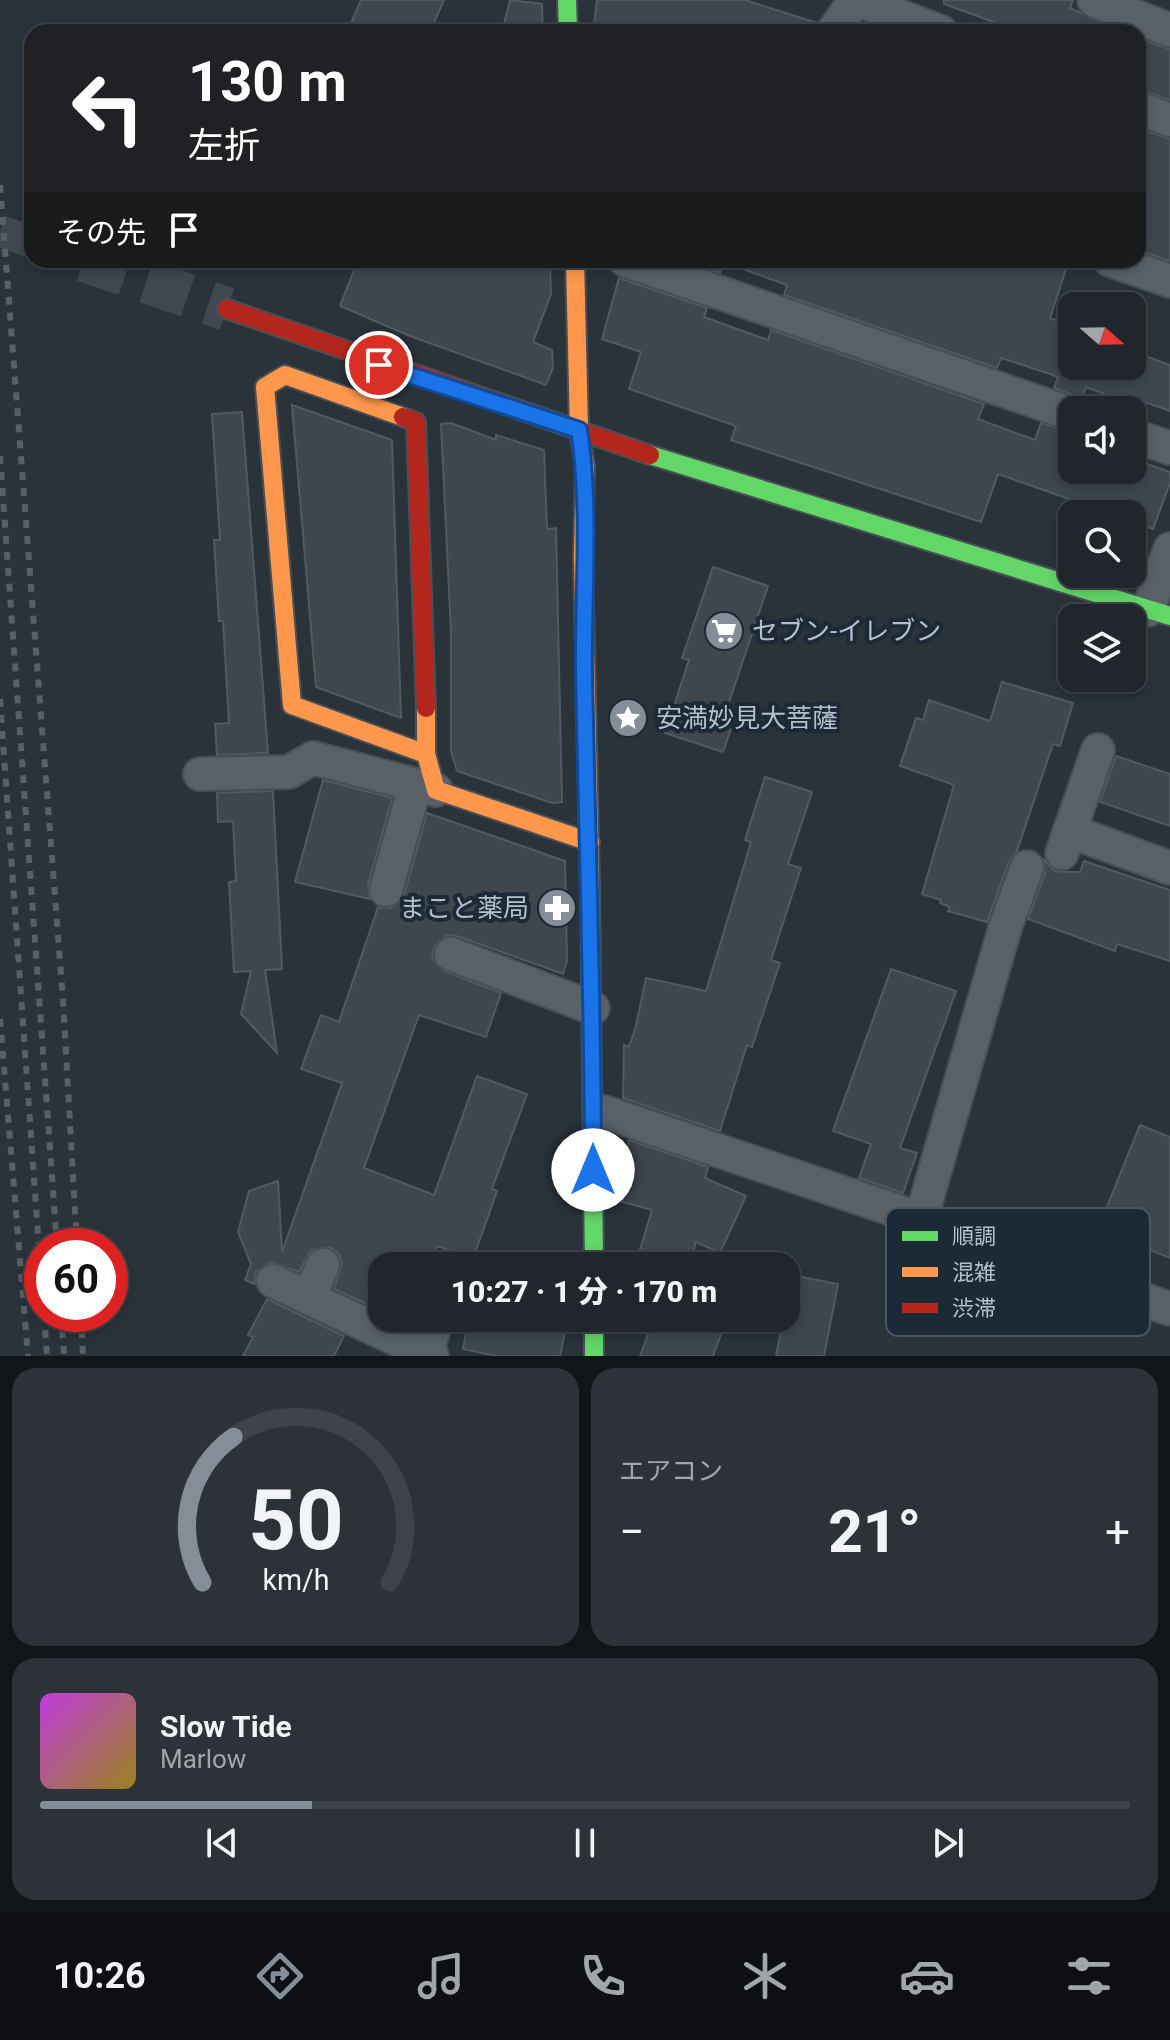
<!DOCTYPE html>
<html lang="ja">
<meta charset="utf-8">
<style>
body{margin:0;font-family:Roboto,"Noto Sans JP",sans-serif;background:#2d3238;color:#f1f3f6;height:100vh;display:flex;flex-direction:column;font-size:30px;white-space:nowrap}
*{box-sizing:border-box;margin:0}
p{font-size:26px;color:#a2a5a9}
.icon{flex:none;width:44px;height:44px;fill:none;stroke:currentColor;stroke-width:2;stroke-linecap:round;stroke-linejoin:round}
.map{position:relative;height:1356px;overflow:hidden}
.sheet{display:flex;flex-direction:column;gap:12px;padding:12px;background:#121518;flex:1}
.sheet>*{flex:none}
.top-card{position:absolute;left:24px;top:24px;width:1122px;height:244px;border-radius:24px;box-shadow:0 4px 12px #0003,0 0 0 2px #3d4348;background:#202124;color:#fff;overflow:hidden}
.needle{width:52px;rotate:110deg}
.fabs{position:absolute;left:1058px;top:292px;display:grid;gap:16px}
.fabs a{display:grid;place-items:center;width:88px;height:88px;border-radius:16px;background:#20262c;box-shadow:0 4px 12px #0003,0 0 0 2px #3d4348;font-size:40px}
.speed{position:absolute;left:24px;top:1228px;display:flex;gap:16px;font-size:40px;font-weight:700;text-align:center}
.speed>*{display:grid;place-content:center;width:104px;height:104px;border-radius:50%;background:#20262c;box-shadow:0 4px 12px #0003,0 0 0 2px #3d4348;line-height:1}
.speed .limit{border:12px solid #d22;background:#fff;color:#111}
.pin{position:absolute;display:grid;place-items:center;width:68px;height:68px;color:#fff;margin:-34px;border:4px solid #fff;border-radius:50%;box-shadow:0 2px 8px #0007}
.me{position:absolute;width:88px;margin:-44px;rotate:0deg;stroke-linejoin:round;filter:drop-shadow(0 0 6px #0008)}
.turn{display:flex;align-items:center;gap:28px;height:168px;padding:0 32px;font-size:36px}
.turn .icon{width:104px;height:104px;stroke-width:2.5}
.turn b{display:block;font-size:56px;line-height:68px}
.then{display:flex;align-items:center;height:76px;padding:0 32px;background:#0003;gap:16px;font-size:30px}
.big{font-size:60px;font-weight:800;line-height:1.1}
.sheet .card{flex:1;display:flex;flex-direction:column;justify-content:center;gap:12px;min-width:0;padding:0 28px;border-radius:24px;background:#2d3238}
.sheet .dial{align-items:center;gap:0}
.dial svg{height:208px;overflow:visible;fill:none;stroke:#3d4348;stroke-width:7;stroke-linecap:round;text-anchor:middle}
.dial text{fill:#f1f3f6;stroke:none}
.song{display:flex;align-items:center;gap:24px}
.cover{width:96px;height:96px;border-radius:12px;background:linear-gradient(135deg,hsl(290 70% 55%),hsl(50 70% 35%))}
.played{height:8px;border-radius:4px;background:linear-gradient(90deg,#848e98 25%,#3d4348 25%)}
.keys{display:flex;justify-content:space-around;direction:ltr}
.heat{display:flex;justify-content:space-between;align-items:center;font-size:44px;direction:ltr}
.sheet .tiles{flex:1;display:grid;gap:12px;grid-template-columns:1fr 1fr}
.card:last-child{grid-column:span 2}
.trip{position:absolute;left:368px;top:1252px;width:432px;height:80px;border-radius:24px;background:#20262c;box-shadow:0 4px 12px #0003,0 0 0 2px #3d4348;font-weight:800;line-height:80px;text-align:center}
.tabs{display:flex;height:128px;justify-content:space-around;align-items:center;background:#0d0f12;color:#a2a5a9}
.tabs .icon{width:56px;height:56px}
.tabs .selected{color:#848e98}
.tabs b{font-size:36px;color:#f1f3f6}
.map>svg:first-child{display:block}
</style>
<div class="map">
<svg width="1170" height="1356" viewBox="0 0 1170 1356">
<rect width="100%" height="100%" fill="#2a323a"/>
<g fill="#3f464e" stroke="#525a61" stroke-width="2">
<polygon points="361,0 444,0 430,32 347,32"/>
<polygon points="510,0 542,4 543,32 502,32"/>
<polygon points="597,0 745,0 817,23 814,32 593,32"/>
<polygon points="944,0 1073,0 1070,8 1123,32 1021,32 944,4"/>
<polygon points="1138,38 1170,49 1170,100 1138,89"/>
<polygon points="1138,128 1170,139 1170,261 1138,250"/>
<polygon points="358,260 530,260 550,267 551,294 533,342 552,350 553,368 546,385 410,336 340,306"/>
<polygon points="683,260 724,260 720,273"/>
<polygon points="730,260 1069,260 1050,318 1072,325 1072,366 1132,366 1132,351 1170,365 1170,411 1136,399 1134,405 1086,387 1082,398 1054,388 1058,377 1047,373 1001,358 997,368 784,295 787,285 729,264"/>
<polygon points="619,278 707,308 704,317 768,340 771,330 984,404 978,419 1035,440 1041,423 1072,432 1072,470 1132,470 1132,459 1170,472 1170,483 1153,529 1132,522 1132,514 1112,514 998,474 981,522 731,440 736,426 629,389 641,352 602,339"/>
<polygon points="292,405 392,440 401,718 316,687"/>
<polygon points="242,412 268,753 217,755 215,724 229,723 223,621 219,621 214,540 220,540 212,414"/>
<polygon points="451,423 496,440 496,435 544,450 547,529 556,528 562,802 552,803 457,771 451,751 451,632 441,424"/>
<polygon points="713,567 768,586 726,711 736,714 723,752 665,733 689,660 682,658"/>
<polygon points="1002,682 1073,703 1060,746 1053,744 1017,851 1009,861 987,922 948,911 950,907 940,903 941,900 922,894 954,785 900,766 916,718 923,720 929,700 990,721"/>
<polygon points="1116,756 1170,774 1170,826 1100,802"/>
<polygon points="765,777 812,792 788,864 801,868 771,960 780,963 752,1047 747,1045 720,1131 623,1098 624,1045 629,1047 636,1026 646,978 706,991 751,842 745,840"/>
<polygon points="323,780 392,798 368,885 370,899 295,882"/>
<polygon points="273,791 282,969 265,970 277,1053 241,1014 251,971 234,972 229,882 236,881 233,821 218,822 217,793"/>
<polygon points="427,813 565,861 567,961 563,974 457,936 447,935 434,947 432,958 444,971 501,993 486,1037 419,1015 364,1168 434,1195 477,1076 527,1094 492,1189 497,1191 473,1259 437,1246 430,1266 382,1266 382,1311 334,1289 342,1263 339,1254 330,1247 311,1250 299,1272 271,1262 256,1272 254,1284 245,1280 251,1264 238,1232 249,1191 278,1181 282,1252 342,1083 301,1069 321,1015 339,1022 378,907 391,908 404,896"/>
<polygon points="1044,860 1055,871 1065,872 1080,872 1084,861 1170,890 1170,961 1117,944 1115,951 1028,919 1045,873"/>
<polygon points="891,969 956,991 900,1148 917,1153 903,1193 859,1178 871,1144 833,1131"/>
<polygon points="1140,1125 1170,1137 1170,1258 1098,1229"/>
<polygon points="629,1140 708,1167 705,1178 746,1196 720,1253 696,1242 689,1266 635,1266 652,1210 619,1201 619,1178"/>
<polygon points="792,1275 838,1284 824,1356 776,1356"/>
<polygon points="267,1299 344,1336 334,1356 243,1356 253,1337 248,1335"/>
<polygon points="469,1318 568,1318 560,1356 497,1356 463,1349"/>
<polygon points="654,1318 727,1318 713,1356 640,1356"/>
</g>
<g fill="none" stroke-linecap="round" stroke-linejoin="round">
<polyline stroke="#3f4750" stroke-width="32" stroke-dasharray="32 16" stroke-linecap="butt" points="0,231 32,242"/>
<polyline stroke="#3f4750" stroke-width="44" stroke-dasharray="44 22" stroke-linecap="butt" points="84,260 227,309"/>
<defs>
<g id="street">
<polyline points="859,0 941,32"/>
<polyline points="1094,0 1170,30"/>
<polyline points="833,32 855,0"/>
<polyline points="1138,108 1170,120"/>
<polyline points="625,260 1072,414"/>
<polyline points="1110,260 1170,281"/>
<polyline points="1132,435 1170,448"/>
<polyline points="1148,610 1170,549"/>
<polyline points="200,774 289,772 313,758 436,790"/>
<polyline points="1070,831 1170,868"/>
<polyline points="1062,853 1098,750"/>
<polyline points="386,890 415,786"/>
<polyline points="451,954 593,1008"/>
<polyline points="604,1112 921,1219 1170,1309"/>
<polyline points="921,1219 1005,928 1027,867"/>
<polyline points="273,1281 432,1356"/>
<polyline points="309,1298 323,1265"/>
<polyline points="427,1353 437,1318"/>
</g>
<g id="fast">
<polyline points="567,0 568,32"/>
<polyline points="650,455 1170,616"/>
<polyline points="590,886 594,1266"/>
<polyline points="594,1318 594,1356"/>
</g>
<g id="slow">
<polyline points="575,260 579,430 585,467 583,557 590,886"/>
<polyline points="403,417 285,375 265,387 292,705 426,754"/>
<polyline points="426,708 426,754 436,790 590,842"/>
</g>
<g id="jam">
<polyline points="227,309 650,455"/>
<polyline points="403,417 416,422 426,708"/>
</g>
</defs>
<use href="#street" stroke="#484f57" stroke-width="36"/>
<use href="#fast" stroke="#484f57" stroke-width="22"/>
<use href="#slow" stroke="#484f57" stroke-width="22"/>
<use href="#jam" stroke="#484f57" stroke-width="22"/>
<use href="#street" stroke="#5a6068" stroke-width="32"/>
<use href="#fast" stroke="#63d668" stroke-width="18"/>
<use href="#slow" stroke="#ff974d" stroke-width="18"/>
<use href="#jam" stroke="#b3261e" stroke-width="18"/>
<g stroke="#595f66" stroke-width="6" stroke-dasharray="8 8" stroke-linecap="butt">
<polyline points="0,185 63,1000 77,1246"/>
<polyline points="0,456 57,1246"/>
<polyline points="0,699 42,1291"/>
<polyline points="0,1019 28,1356"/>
<polyline points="44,1314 47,1356"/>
<polyline points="61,1314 64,1356"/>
<polyline points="81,1314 83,1356"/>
</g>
</g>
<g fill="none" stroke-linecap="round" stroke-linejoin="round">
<defs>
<path id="route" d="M 379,365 L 579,430 C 591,504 583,595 584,672 C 587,838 593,1004 593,1170"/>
</defs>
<use href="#route" stroke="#114b97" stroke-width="20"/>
<use href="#route" stroke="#1a73e8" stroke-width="14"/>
</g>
<defs>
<symbol id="supermarket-disc" viewBox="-11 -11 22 22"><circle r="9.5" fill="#848e98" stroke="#1c2936"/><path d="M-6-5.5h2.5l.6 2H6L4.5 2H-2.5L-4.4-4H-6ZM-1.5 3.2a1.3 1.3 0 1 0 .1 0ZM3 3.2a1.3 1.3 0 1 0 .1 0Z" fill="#fff"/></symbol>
<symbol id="sight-disc" viewBox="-11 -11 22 22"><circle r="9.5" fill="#848e98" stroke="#1c2936"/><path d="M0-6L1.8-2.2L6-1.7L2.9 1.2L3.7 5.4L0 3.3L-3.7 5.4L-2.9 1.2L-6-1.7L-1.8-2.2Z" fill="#fff"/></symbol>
<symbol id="pharmacy-disc" viewBox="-11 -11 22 22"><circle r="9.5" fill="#848e98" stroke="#1c2936"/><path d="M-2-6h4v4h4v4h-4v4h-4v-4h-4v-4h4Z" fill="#fff"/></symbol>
</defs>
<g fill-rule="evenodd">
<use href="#supermarket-disc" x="702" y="609" width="44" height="44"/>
<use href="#sight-disc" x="606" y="696" width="44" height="44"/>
<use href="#pharmacy-disc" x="535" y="886" width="44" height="44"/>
</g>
<g text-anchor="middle" stroke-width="8" stroke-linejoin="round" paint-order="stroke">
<g font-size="26" fill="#b4bfcb" stroke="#1c2936" text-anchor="start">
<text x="752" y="640">セブン-イレブン</text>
<text x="656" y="727">安満妙見大菩薩</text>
<text x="529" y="917" text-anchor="end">まこと薬局</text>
</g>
</g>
<rect x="886" y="1208" width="264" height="128" rx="12" fill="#1c2936" stroke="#4a5663" stroke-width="2"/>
<rect x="902" y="1231" width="36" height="10" fill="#63d668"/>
<rect x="902" y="1267" width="36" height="10" fill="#ff974d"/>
<rect x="902" y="1303" width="36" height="10" fill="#b3261e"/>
<g font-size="22" fill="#b4bfcb">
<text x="952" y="1244">順調</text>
<text x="952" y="1280">混雑</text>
<text x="952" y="1316">渋滞</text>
</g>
</svg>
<div class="fabs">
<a><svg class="needle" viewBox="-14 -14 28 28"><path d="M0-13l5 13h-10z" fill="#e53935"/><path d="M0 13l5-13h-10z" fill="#a2a5a9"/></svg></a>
<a><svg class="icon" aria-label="sound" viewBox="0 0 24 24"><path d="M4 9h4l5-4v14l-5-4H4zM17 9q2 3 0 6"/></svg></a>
<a><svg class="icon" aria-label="search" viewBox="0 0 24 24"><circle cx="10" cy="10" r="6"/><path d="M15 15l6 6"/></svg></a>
<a><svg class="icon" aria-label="layers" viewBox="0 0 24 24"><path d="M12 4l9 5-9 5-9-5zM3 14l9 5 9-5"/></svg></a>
</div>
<div class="speed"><div class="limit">60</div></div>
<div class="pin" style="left:379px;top:365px;background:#d93025"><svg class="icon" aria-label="arrive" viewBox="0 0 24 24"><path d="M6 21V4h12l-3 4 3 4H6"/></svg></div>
<svg class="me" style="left:593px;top:1170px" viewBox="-20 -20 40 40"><circle r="19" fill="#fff"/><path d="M0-13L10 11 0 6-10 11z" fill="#1a73e8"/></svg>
<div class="trip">10:27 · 1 分 · 170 m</div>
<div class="top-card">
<div class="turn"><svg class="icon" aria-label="left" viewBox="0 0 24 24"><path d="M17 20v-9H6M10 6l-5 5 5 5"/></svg><div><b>130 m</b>左折</div></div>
<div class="then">その先<svg class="icon" aria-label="arrive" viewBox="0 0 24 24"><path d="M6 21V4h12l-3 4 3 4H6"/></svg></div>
</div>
</div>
<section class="sheet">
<div class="tiles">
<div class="card dial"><svg viewBox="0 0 100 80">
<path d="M14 69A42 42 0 1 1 86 69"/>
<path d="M14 69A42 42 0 0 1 26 13" stroke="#848e98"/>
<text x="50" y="56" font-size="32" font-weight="700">50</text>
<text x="50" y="72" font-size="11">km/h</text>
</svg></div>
<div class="card"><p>エアコン</p>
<div class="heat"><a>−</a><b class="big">21°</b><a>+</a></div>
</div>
<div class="card">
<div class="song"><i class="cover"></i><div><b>Slow Tide</b><p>Marlow</p></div></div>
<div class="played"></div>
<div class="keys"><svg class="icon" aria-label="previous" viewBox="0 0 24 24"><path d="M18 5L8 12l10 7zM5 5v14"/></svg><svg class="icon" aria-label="pause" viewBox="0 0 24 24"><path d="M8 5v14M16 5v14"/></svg><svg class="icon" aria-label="next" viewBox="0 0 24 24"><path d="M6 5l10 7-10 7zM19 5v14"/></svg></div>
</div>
</div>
</section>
<nav class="tabs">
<b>10:26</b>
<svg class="icon selected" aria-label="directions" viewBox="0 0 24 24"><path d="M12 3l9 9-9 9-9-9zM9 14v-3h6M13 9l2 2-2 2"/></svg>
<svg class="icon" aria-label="music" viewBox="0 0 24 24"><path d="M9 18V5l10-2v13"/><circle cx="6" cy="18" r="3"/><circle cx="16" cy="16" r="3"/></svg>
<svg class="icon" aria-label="phone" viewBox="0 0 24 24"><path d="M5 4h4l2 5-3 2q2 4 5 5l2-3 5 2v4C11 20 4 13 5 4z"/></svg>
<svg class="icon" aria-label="climate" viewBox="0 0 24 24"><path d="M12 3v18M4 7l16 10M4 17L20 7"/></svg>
<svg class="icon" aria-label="car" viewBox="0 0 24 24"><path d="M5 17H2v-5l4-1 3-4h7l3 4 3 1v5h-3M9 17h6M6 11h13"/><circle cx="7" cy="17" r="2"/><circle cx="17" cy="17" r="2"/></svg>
<svg class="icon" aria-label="filters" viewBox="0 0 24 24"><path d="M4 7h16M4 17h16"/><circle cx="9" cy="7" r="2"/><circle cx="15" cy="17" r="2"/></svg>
</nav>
